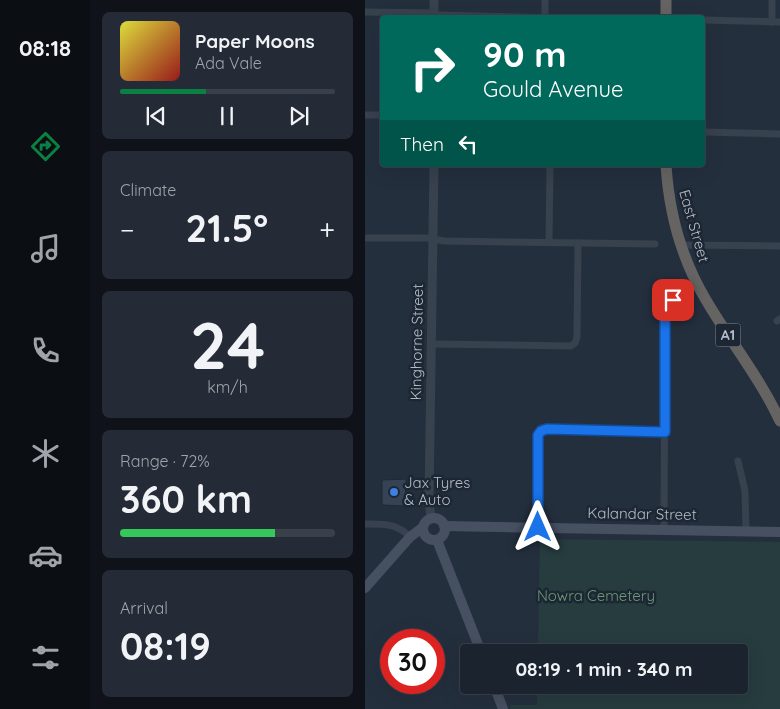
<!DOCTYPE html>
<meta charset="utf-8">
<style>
body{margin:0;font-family:Quicksand,sans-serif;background:#242b36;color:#f1f3f6;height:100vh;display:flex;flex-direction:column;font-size:19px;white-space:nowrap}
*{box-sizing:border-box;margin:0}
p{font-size:16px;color:#a0a4aa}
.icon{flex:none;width:28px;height:28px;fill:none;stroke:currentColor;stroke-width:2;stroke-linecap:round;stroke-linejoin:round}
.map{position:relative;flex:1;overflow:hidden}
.sheet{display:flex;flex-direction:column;gap:12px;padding:12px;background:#0f1319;width:275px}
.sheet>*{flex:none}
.top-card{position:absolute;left:15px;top:15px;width:325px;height:152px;border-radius:5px;box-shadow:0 5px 20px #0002,0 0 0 1px #39404a;background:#00695c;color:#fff;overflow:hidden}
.speed{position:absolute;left:15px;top:629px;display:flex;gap:10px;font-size:25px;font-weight:700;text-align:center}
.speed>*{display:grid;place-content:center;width:65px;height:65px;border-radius:50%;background:#1b232e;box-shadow:0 5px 20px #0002,0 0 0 1px #39404a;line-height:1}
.speed .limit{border:8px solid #d22;background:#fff;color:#111}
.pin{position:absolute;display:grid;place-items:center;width:42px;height:42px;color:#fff;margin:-21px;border-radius:10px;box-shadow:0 2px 8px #0006}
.me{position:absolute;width:55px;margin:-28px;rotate:0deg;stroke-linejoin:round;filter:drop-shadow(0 0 4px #0008)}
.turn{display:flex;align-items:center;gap:18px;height:105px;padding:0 20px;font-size:22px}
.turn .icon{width:65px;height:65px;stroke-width:2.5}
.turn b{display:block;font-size:35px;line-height:42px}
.then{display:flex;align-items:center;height:48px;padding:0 20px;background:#0003;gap:10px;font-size:19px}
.big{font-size:38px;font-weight:700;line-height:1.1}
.sheet .tile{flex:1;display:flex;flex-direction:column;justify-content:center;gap:8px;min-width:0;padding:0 18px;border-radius:8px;background:#242b36}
.sheet .dial{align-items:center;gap:0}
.dial b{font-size:65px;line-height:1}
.song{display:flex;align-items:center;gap:15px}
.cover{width:60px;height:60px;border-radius:8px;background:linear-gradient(135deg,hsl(60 70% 55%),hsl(0 70% 35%))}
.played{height:5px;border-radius:2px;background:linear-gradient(90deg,#0b8043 40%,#39404a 40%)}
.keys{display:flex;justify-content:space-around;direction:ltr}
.heat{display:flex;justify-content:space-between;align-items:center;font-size:28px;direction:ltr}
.charge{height:8px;border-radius:4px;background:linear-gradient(90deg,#34c759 72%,#39404a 0)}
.trip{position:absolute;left:95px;top:644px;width:288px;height:50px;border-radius:5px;background:#1b232e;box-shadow:0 5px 20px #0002,0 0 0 1px #39404a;font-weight:700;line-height:50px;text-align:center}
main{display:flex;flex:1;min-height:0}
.menu{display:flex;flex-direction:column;width:90px;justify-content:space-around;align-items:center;background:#0b0e12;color:#a0a4aa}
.menu .icon{width:35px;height:35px}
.menu .current{color:#0b8043}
.menu b{font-size:22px;color:#f1f3f6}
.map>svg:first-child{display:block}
</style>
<main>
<nav class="menu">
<b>08:18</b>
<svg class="icon current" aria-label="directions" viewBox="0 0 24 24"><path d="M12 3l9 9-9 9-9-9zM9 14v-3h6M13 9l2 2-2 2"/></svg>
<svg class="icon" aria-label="music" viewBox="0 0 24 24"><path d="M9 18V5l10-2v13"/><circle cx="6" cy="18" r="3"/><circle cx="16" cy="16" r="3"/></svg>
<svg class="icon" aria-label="phone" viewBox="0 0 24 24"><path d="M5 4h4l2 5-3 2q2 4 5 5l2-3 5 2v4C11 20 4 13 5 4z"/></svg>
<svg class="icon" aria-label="climate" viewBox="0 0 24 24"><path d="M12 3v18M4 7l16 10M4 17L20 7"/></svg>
<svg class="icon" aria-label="car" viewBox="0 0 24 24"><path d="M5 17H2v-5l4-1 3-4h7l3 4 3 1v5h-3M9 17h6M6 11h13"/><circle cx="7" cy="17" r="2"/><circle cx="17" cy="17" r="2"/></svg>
<svg class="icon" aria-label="filters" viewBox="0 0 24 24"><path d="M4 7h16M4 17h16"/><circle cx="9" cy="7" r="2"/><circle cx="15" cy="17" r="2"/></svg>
</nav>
<section class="sheet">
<div class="tile">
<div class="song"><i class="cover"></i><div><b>Paper Moons</b><p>Ada Vale</p></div></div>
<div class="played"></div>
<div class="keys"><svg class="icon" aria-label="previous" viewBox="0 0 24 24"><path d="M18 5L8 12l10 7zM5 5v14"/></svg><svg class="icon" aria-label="pause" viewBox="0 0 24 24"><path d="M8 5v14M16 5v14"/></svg><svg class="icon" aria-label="next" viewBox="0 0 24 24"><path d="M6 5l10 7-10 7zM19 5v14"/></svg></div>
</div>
<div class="tile"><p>Climate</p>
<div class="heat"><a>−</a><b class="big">21.5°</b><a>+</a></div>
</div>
<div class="tile dial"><b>24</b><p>km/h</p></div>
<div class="tile"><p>Range · 72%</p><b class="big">360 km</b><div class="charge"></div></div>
<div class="tile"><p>Arrival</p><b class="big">08:19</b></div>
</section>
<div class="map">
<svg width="415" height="709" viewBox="0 0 415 709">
<rect width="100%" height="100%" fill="#242f3e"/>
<polygon fill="#263c3f" points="175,539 415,542 415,709 146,709 145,705 172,705 172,685 374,685 374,652 173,652"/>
<polygon fill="#364354" stroke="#1f2835" points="41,479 40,506 17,505 17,480"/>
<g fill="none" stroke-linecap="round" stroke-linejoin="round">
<g stroke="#38414e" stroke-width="7">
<polyline points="0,12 69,13"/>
<polyline points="69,15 192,18"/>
<polyline points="180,17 180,0"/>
<polyline points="338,20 415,22"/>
<polyline points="407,22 407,0"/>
<polyline points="0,115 18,115"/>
<polyline points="338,132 415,134"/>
<polyline points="0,238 62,238 79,241 290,244"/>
<polyline points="184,242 185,165"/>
<polyline points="316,245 415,246"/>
<polyline points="412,321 415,319"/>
<polyline points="67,344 206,346 210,343 212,337 213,243"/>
<polyline points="373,461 380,491 381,531"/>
<path d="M 0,524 C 18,524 32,523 45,537"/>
<polyline points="173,527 173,435 175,431 182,429 300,432"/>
<polyline points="299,530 300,311 308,300"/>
</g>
<g stroke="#38414e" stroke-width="9">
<polyline points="69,18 69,0"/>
<polyline points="66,518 64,500 69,165"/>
</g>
<g stroke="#465061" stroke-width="10">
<circle cx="69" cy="529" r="11"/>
<polyline points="79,526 415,532"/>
<polyline points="72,540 116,652"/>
<polyline points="0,588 45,537 57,528"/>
<polyline points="129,685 138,709"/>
</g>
<g stroke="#656462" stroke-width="11">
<polyline points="301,18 301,0"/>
<path d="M 301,165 C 304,212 317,260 341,300 C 365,341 395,378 415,421"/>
</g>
</g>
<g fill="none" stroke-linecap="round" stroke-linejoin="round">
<defs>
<polyline id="route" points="173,527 173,435 176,431 182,429 300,432 300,312 308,300"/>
</defs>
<use href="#route" stroke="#114b97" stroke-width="12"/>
<use href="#route" stroke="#1a73e8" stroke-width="9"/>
</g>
<circle fill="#3f7fe0" stroke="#1d2633" stroke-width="2" cx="29" cy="492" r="5"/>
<g text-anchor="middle" stroke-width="5" stroke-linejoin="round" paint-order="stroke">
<rect fill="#1d2633" stroke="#878f9c" stroke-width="1" x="350.5" y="323.5" width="25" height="23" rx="4"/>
<g font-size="14" font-weight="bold" fill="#b4bcc9">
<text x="363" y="340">A1</text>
</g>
<g font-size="15" fill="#b4bcc9" stroke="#1d2633">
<text transform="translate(329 226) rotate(74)" y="5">East Street</text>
<text transform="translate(52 342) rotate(-89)" y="5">Kinghorne Street</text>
<text transform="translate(277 514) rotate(1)" y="5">Kalandar Street</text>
</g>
<g font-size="15" fill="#b4bcc9" stroke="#1d2633" text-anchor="start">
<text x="39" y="488">Jax Tyres<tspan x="39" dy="17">&amp; Auto</tspan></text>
</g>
<g font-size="15" fill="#6b9a76" stroke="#1d2633">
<text x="231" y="601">Nowra Cemetery</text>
</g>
</g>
</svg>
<div class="speed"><div class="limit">30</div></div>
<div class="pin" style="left:308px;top:300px;background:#d93025"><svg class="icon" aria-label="arrive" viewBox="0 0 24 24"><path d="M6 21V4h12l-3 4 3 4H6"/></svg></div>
<svg class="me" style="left:173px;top:527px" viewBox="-20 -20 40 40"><path d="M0-17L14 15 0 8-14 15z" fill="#1a73e8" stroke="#fff" stroke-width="4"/></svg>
<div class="trip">08:19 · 1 min · 340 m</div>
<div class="top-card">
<div class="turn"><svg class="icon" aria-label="right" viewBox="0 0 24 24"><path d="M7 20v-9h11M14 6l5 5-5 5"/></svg><div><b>90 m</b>Gould Avenue</div></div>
<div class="then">Then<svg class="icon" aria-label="left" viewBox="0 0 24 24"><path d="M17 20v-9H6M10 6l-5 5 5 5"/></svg></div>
</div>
</div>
</main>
